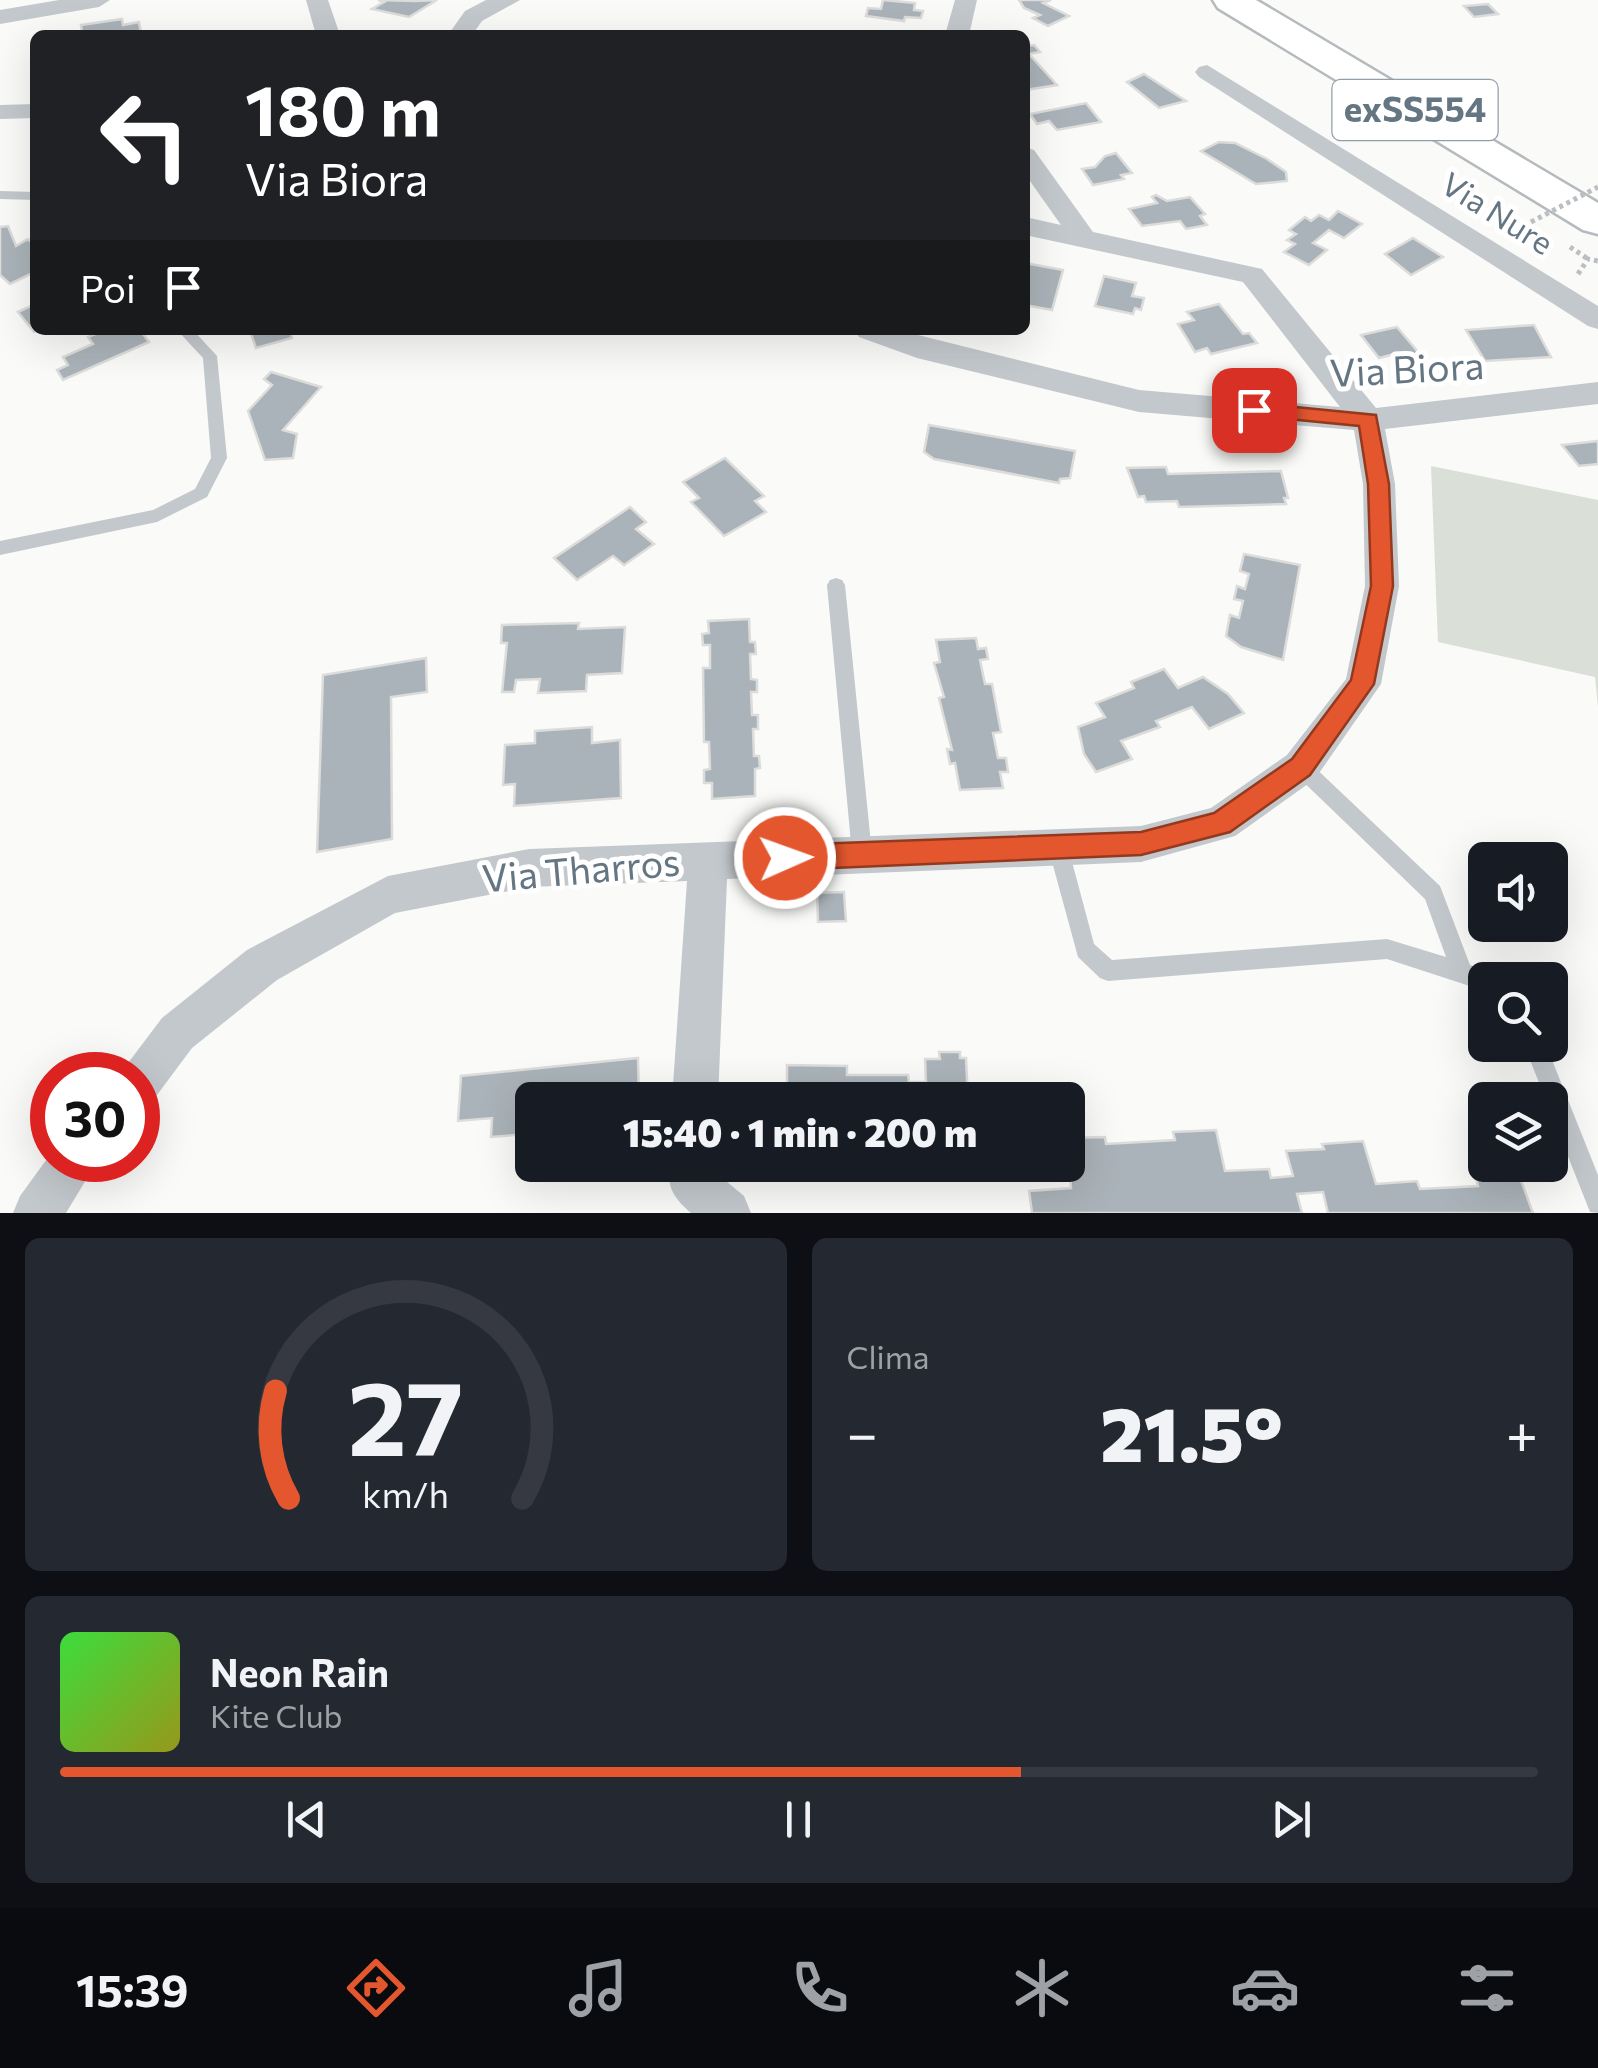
<!DOCTYPE html>
<html lang="it">
<meta charset="utf-8">
<style>
body{margin:0;font-family:Commissioner,sans-serif;background:#242831;color:#f1f3f6;height:100vh;display:flex;flex-direction:column;font-size:38px;white-space:nowrap}
*{box-sizing:border-box;margin:0}
p{font-size:32px;color:#9ea1a6}
.icon{flex:none;width:55px;height:55px;fill:none;stroke:currentColor;stroke-width:2;stroke-linecap:round;stroke-linejoin:round}
.map{position:relative;height:1213px;overflow:hidden}
.side{display:flex;flex-direction:column;gap:25px;padding:25px;background:#0d0f14;flex:1}
.side>*{flex:none}
.banner{position:absolute;left:30px;top:30px;width:1000px;height:305px;border-radius:15px;box-shadow:0 10px 40px #0002;background:#202124;color:#fff;overflow:hidden}
.tools{position:absolute;left:1468px;top:842px;display:grid;gap:20px}
.tools a{display:grid;place-items:center;width:100px;height:100px;border-radius:15px;background:#171b24;box-shadow:0 10px 40px #0002;font-size:50px}
.speed{position:absolute;left:30px;top:1052px;display:flex;gap:20px;font-size:50px;font-weight:700;text-align:center}
.speed>*{display:grid;place-content:center;width:130px;height:130px;border-radius:50%;background:#171b24;box-shadow:0 10px 40px #0002;line-height:1}
.speed .limit{border:15px solid #d22;background:#fff;color:#111}
.pin{position:absolute;display:grid;place-items:center;width:85px;height:85px;color:#fff;margin:-42px;border-radius:20px;box-shadow:0 5px 15px #0006}
.me{position:absolute;width:110px;margin:-55px;rotate:88deg;stroke-linejoin:round;filter:drop-shadow(0 0 8px #0008)}
.turn{display:flex;align-items:center;gap:35px;height:210px;padding:0 50px;font-size:45px}
.turn .icon{width:130px;height:130px;stroke-width:2.5}
.turn b{display:block;font-size:70px;line-height:85px}
.then{display:flex;align-items:center;height:95px;padding:0 50px;background:#0003;gap:20px;font-size:38px}
.big{font-size:75px;font-weight:800;line-height:1.1}
.side .tile{flex:1;display:flex;flex-direction:column;justify-content:center;gap:15px;min-width:0;padding:0 35px;border-radius:15px;background:#242831}
.side .dial{align-items:center;gap:0}
.dial svg{height:260px;overflow:visible;fill:none;stroke:#363941;stroke-width:7;stroke-linecap:round;text-anchor:middle}
.dial text{fill:#f1f3f6;stroke:none}
.song{display:flex;align-items:center;gap:30px}
.cover{width:120px;height:120px;border-radius:15px;background:linear-gradient(135deg,hsl(120 70% 55%),hsl(60 70% 35%))}
.played{height:10px;border-radius:5px;background:linear-gradient(90deg,#e4572e 65%,#363941 65%)}
.keys{display:flex;justify-content:space-around;direction:ltr}
.heat{display:flex;justify-content:space-between;align-items:center;font-size:55px;direction:ltr}
.side .tiles{flex:1;display:grid;gap:25px;grid-template-columns:1fr 1fr}
.tile:last-child{grid-column:span 2}
.trip{position:absolute;left:515px;top:1082px;width:570px;height:100px;border-radius:15px;background:#171b24;box-shadow:0 10px 40px #0002;font-weight:800;line-height:100px;text-align:center}
.tabs{display:flex;height:160px;justify-content:space-around;align-items:center;background:#090b0e;color:#9ea1a6}
.tabs .icon{width:70px;height:70px}
.tabs .current{color:#e4572e}
.tabs b{font-size:45px;color:#f1f3f6}
.map>svg:first-child{display:block}
</style>
<div class="map">
<svg width="1598" height="1213" viewBox="0 0 1598 1213">
<rect width="100%" height="100%" fill="#fafaf8"/>
<polygon fill="#dadfd7" points="1431,466 1598,500 1598,707 1595,677 1438,642"/>
<g fill="#aab3b9" stroke="#dcdcda" stroke-width="2.5">
<polygon points="378,0 416,1 437,0 409,17 372,9 384,2"/>
<polygon points="883,0 915,3 914,10 923,11 921,18 905,17 904,21 866,16 868,8 881,9"/>
<polygon points="1019,0 1051,0 1043,3 1069,16 1048,26 1033,18 1040,15 1024,8"/>
<polygon points="1488,4 1498,14 1474,17 1464,6"/>
<polygon points="122,19 123,25 139,22 141,33 82,33 81,25"/>
<polygon points="1034,45 1040,52 1029,54 1057,85 1025,90 1025,46"/>
<polygon points="1144,74 1186,101 1159,108 1127,82"/>
<polygon points="1086,103 1101,122 1057,130 1049,121 1037,124 1030,114"/>
<polygon points="1219,142 1235,143 1267,159 1286,172 1287,181 1256,184 1201,151"/>
<polygon points="1116,153 1132,173 1121,175 1124,179 1093,185 1082,169 1095,167 1105,156"/>
<polygon points="1156,195 1167,201 1190,197 1205,214 1200,216 1207,225 1186,229 1180,221 1142,226 1129,209 1157,203 1152,197"/>
<polygon points="1338,211 1362,224 1344,238 1329,230 1313,243 1327,250 1309,265 1284,252 1295,244 1287,240 1296,234 1289,230 1305,217 1311,221 1319,215 1329,220"/>
<polygon points="8,226 16,246 28,239 35,246 31,254 35,258 35,272 10,284 0,275 0,227"/>
<polygon points="1413,238 1443,257 1411,275 1385,254"/>
<polygon points="1025,263 1063,270 1052,310 1025,305"/>
<polygon points="1104,276 1136,283 1132,296 1144,298 1141,310 1135,308 1133,314 1095,306"/>
<polygon points="35,304 38,330 34,332 18,312"/>
<polygon points="1219,304 1243,334 1249,333 1257,343 1211,354 1207,348 1195,352 1178,324 1194,320 1187,312"/>
<polygon points="1534,325 1551,357 1485,361 1466,330"/>
<polygon points="1397,327 1429,365 1404,371 1391,355 1379,358 1361,335"/>
<polygon points="105,330 140,330 149,342 63,380 57,370 68,365 63,357 93,344 88,337"/>
<polygon points="295,330 290,331 292,338 256,348 250,331"/>
<polygon points="271,372 321,387 283,430 297,434 293,458 265,460 248,411 272,385 264,379"/>
<polygon points="929,425 1075,451 1070,478 1060,479 1059,483 934,459 924,452"/>
<polygon points="1598,441 1598,464 1579,466 1562,445"/>
<polygon points="725,458 764,496 755,501 766,512 724,536 691,502 699,498 683,482"/>
<polygon points="1166,467 1168,474 1281,471 1288,498 1284,498 1286,504 1179,507 1177,501 1146,502 1144,496 1138,497 1127,468"/>
<polygon points="630,507 646,522 636,529 654,544 624,565 613,556 577,580 554,558"/>
<polygon points="1244,554 1300,565 1283,660 1241,647 1226,636 1230,615 1239,618 1243,601 1234,599 1237,586 1245,589 1249,574 1240,571"/>
<polygon points="749,619 750,642 755,642 756,654 750,654 751,679 757,680 757,692 751,692 752,715 758,715 758,729 753,729 754,756 759,756 760,768 755,769 755,796 712,799 712,783 704,783 704,770 710,769 709,742 704,742 703,668 710,668 710,645 703,645 702,634 709,633 708,621"/>
<polygon points="579,623 578,629 625,627 622,673 587,675 586,691 538,693 540,679 516,680 514,692 502,692 507,643 501,643 502,625"/>
<polygon points="976,638 978,649 986,648 988,659 980,660 985,684 992,684 1001,732 993,733 998,758 1006,758 1008,772 1000,772 1003,788 960,790 955,763 950,764 947,749 952,750 939,698 944,697 934,663 940,662 936,640"/>
<polygon points="426,658 427,692 391,697 392,839 317,852 323,675"/>
<polygon points="1164,669 1178,688 1203,677 1228,694 1244,713 1209,729 1192,707 1156,721 1160,727 1121,741 1132,759 1096,772 1084,754 1078,727 1105,717 1096,703 1134,688 1131,682"/>
<polygon points="592,727 592,743 620,740 621,798 514,806 515,784 503,785 505,745 535,743 535,731"/>
<polygon points="844,892 846,921 818,922 817,893"/>
<polygon points="939,1052 960,1052 960,1058 966,1058 968,1100 787,1100 787,1065 847,1066 847,1075 908,1075 909,1082 926,1082 925,1059 940,1059"/>
<polygon points="638,1058 639,1100 532,1100 527,1134 491,1137 492,1118 458,1121 461,1076"/>
<polygon points="1216,1130 1225,1171 1269,1169 1271,1178 1293,1176 1286,1151 1324,1149 1322,1144 1363,1141 1376,1184 1417,1181 1420,1189 1478,1186 1476,1178 1519,1175 1533,1213 1328,1213 1323,1192 1297,1194 1302,1213 1032,1213 1029,1191 1071,1188 1068,1138 1105,1137 1106,1144 1175,1140 1173,1132"/>
</g>
<g fill="none" stroke-linecap="round" stroke-linejoin="round">
<defs>
<polygon id="primary" points="1213,0 1256,0 1598,203 1598,234 1583,230 1218,8"/>
</defs>
<use href="#primary" stroke="#b5babe" stroke-width="5"/>
<g stroke="#bbbfc2" stroke-width="5" stroke-dasharray="4 4" stroke-linecap="butt">
<polyline points="354,34 431,33"/>
<polyline points="1570,247 1588,259"/>
<polyline points="1578,274 1588,259 1598,261"/>
</g>
<g fill="#c3c8cc" fill-rule="evenodd">
<polygon points="0,191 35,192 35,200 0,199"/>
<polygon points="177,330 193,330 217,356 227,458 207,497 157,522 0,555 0,541 153,510 195,489 211,458 203,358"/>
<polygon points="836,578 842,580 845,585 872,854 869,861 862,863 855,861 852,854 827,585 830,580"/>
<polygon points="1301,759 1308,761 1440,886 1470,965 1493,973 1496,980 1485,980 1485,991 1387,959 1108,981 1100,978 1078,957 1048,847 1051,840 1058,838 1065,840 1068,847 1094,944 1112,960 1387,939 1446,957 1425,899 1294,773 1291,767 1294,761"/>
<polygon points="1524,1045 1546,1045 1598,1175 1598,1213 1590,1212 1550,1111 1550,1100 1546,1100"/>
</g>
<g fill="#c3c8cc" fill-rule="evenodd">
<polygon points="59,0 110,0 99,7 0,24 0,10"/>
<polygon points="306,0 328,0 340,35 316,35"/>
<polygon points="486,0 520,0 482,21 472,35 448,35 465,11"/>
<polygon points="955,0 977,0 969,35 945,35"/>
<polygon points="1207,65 1598,306 1598,329 1588,326 1199,77 1195,72 1199,67"/>
<polygon points="35,104 35,118 0,119 0,105"/>
<polygon points="1025,147 1034,150 1093,232 1262,269 1376,408 1598,382 1598,404 1385,429 1395,484 1399,586 1381,684 1315,779 1235,836 1141,862 727,879 718,1100 672,1100 687,881 529,887 395,913 277,980 192,1048 154,1099 138,1105 138,1075 119,1075 162,1018 247,950 388,876 529,849 1141,826 1211,808 1287,755 1346,679 1365,586 1363,484 1354,430 1139,412 917,358 859,337 854,330 898,330 1139,390 1340,407 1243,282 1025,235 1025,217 1061,225 1025,174"/>
<polygon points="52,1152 52,1160 98,1160 66,1213 13,1213 20,1196"/>
<path d="M 669,1165 L 715,1165 L 715,1172 L 744,1196 L 751,1213 L 691,1213 C 674,1198 667,1188 669,1165 Z"/>
</g>
<use href="#primary" fill="#fff" fill-rule="evenodd"/>
<polyline stroke="#bbbfc2" stroke-width="5" stroke-dasharray="4 4" stroke-linecap="butt" points="1531,222 1598,187"/>
</g>
<polygon fill="#e4572e" stroke="#94391e" stroke-width="2.5" points="1254,403 1376,415 1389,484 1393,586 1374,684 1310,775 1230,832 1141,855 785,870 776,866 772,858 776,849 785,845 1141,832 1214,813 1292,759 1351,680 1371,586 1368,484 1359,426 1247,415 1244,410"/>
<g text-anchor="middle" stroke-width="10" stroke-linejoin="round" paint-order="stroke">
<g font-size="32" fill="#657683" stroke="#fff">
<text transform="translate(1497 214) rotate(32)" y="11">Via Nure</text>
</g>
<rect fill="#fff" stroke="#939fa8" stroke-width="2.5" x="1332.5" y="80" width="165" height="60" rx="8"/>
<g font-size="35" font-weight="bold" fill="#657683">
<text x="1415" y="122">exSS554</text>
</g>
<g font-size="38" fill="#657683" stroke="#fff">
<text transform="translate(1407 370) rotate(-3)" y="13">Via Biora</text>
<text transform="translate(581 871) rotate(-5)" y="13">Via Tharros</text>
</g>
</g>
</svg>
<div class="tools">
<a><svg class="icon" aria-label="sound" viewBox="0 0 24 24"><path d="M4 9h4l5-4v14l-5-4H4zM17 9q2 3 0 6"/></svg></a>
<a><svg class="icon" aria-label="search" viewBox="0 0 24 24"><circle cx="10" cy="10" r="6"/><path d="M15 15l6 6"/></svg></a>
<a><svg class="icon" aria-label="layers" viewBox="0 0 24 24"><path d="M12 4l9 5-9 5-9-5zM3 14l9 5 9-5"/></svg></a>
</div>
<div class="speed"><div class="limit">30</div></div>
<div class="pin" style="left:1254px;top:410px;background:#d93025"><svg class="icon" aria-label="arrive" viewBox="0 0 24 24"><path d="M6 21V4h12l-3 4 3 4H6"/></svg></div>
<svg class="me" style="left:785px;top:858px" viewBox="-20 -20 40 40"><circle r="17" fill="#e4572e" stroke="#fff" stroke-width="3"/><path d="M0-11L8 9 0 5-8 9z" fill="#fff"/></svg>
<div class="trip">15:40 · 1 min · 200 m</div>
<div class="banner">
<div class="turn"><svg class="icon" aria-label="left" viewBox="0 0 24 24"><path d="M17 20v-9H6M10 6l-5 5 5 5"/></svg><div><b>180 m</b>Via Biora</div></div>
<div class="then">Poi<svg class="icon" aria-label="arrive" viewBox="0 0 24 24"><path d="M6 21V4h12l-3 4 3 4H6"/></svg></div>
</div>
</div>
<section class="side">
<div class="tiles">
<div class="tile dial"><svg viewBox="0 0 100 80">
<path d="M14 69A42 42 0 1 1 86 69"/>
<path d="M14 69A42 42 0 0 1 10 36" stroke="#e4572e"/>
<text x="50" y="56" font-size="32" font-weight="700">27</text>
<text x="50" y="72" font-size="11">km/h</text>
</svg></div>
<div class="tile"><p>Clima</p>
<div class="heat"><a>−</a><b class="big">21.5°</b><a>+</a></div>
</div>
<div class="tile">
<div class="song"><i class="cover"></i><div><b>Neon Rain</b><p>Kite Club</p></div></div>
<div class="played"></div>
<div class="keys"><svg class="icon" aria-label="previous" viewBox="0 0 24 24"><path d="M18 5L8 12l10 7zM5 5v14"/></svg><svg class="icon" aria-label="pause" viewBox="0 0 24 24"><path d="M8 5v14M16 5v14"/></svg><svg class="icon" aria-label="next" viewBox="0 0 24 24"><path d="M6 5l10 7-10 7zM19 5v14"/></svg></div>
</div>
</div>
</section>
<nav class="tabs">
<b>15:39</b>
<svg class="icon current" aria-label="directions" viewBox="0 0 24 24"><path d="M12 3l9 9-9 9-9-9zM9 14v-3h6M13 9l2 2-2 2"/></svg>
<svg class="icon" aria-label="music" viewBox="0 0 24 24"><path d="M9 18V5l10-2v13"/><circle cx="6" cy="18" r="3"/><circle cx="16" cy="16" r="3"/></svg>
<svg class="icon" aria-label="phone" viewBox="0 0 24 24"><path d="M5 4h4l2 5-3 2q2 4 5 5l2-3 5 2v4C11 20 4 13 5 4z"/></svg>
<svg class="icon" aria-label="climate" viewBox="0 0 24 24"><path d="M12 3v18M4 7l16 10M4 17L20 7"/></svg>
<svg class="icon" aria-label="car" viewBox="0 0 24 24"><path d="M5 17H2v-5l4-1 3-4h7l3 4 3 1v5h-3M9 17h6M6 11h13"/><circle cx="7" cy="17" r="2"/><circle cx="17" cy="17" r="2"/></svg>
<svg class="icon" aria-label="filters" viewBox="0 0 24 24"><path d="M4 7h16M4 17h16"/><circle cx="9" cy="7" r="2"/><circle cx="15" cy="17" r="2"/></svg>
</nav>
